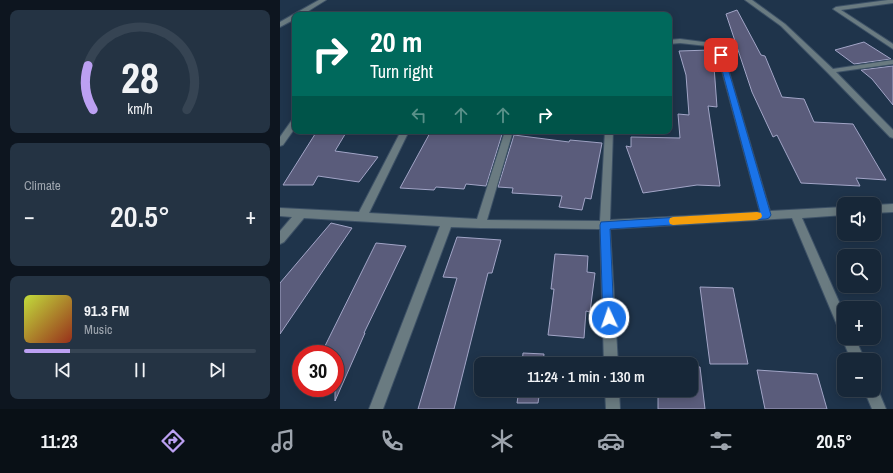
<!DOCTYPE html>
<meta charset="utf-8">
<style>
body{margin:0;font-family:"Archivo Narrow",sans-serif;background:#243343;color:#f1f3f6;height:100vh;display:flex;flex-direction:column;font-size:15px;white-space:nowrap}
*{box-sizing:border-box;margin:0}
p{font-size:13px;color:#9ea5ae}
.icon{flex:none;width:22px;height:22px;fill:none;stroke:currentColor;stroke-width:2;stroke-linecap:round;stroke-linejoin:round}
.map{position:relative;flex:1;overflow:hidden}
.side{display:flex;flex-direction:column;gap:10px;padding:10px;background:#0d151f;width:280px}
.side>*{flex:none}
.hud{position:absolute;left:12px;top:12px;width:380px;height:122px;border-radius:8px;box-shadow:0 2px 10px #0003,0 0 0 1px #364453;background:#00695c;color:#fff;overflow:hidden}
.tools{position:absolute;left:557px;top:197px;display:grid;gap:8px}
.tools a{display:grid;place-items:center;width:44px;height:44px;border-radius:8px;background:#172738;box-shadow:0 2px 10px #0003,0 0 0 1px #364453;font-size:20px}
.speed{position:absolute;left:12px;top:345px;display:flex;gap:8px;font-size:20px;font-weight:700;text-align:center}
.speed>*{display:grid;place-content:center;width:52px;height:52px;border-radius:50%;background:#172738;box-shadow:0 2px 10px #0003,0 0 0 1px #364453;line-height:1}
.speed .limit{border:6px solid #d22;background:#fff;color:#111}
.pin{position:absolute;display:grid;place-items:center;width:34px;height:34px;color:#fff;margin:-17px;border-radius:8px;box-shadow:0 2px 6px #0006}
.me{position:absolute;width:44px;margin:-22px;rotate:357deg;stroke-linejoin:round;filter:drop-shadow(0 0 3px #0008)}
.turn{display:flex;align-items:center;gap:14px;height:84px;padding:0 12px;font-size:18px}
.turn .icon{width:52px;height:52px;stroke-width:2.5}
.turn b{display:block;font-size:28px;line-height:34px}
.lanes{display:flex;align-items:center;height:38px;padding:0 12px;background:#0003;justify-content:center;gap:20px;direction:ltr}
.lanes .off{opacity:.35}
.big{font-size:30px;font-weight:600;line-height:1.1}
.side .widget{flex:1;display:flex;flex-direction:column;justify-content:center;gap:6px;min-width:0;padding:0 14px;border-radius:8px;background:#243343}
.side .dial{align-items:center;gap:0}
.dial svg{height:104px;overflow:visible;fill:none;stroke:#364453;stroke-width:7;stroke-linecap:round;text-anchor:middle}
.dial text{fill:#f1f3f6;stroke:none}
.song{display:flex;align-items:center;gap:12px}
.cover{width:48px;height:48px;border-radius:6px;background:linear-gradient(135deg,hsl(70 70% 55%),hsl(10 70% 35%))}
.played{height:4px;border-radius:2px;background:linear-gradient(90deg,#bca0f2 20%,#364453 20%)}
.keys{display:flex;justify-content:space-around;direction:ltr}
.heat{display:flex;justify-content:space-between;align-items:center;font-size:22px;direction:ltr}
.trip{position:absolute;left:194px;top:357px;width:224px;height:40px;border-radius:8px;background:#172738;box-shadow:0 2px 10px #0003,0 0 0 1px #364453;font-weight:600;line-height:40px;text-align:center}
.dock{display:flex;height:64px;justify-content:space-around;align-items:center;background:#091016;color:#9ea5ae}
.dock .icon{width:28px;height:28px}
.dock .current{color:#bca0f2}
.dock b{font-size:18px;color:#f1f3f6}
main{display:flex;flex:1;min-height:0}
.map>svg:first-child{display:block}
</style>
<main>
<section class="side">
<div class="widget dial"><svg viewBox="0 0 100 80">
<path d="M14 69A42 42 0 1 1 86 69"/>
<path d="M14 69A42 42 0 0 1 10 35" stroke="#bca0f2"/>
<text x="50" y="56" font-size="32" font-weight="700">28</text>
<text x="50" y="72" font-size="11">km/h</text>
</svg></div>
<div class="widget"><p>Climate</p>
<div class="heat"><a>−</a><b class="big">20.5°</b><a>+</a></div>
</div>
<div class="widget">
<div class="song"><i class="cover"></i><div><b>91.3 FM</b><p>Music</p></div></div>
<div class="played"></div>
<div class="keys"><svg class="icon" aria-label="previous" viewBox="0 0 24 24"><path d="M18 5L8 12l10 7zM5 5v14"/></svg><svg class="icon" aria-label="pause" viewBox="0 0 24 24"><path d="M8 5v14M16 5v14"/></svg><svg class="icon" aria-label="next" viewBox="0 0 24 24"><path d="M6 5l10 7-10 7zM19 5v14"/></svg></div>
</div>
</section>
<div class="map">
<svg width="613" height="409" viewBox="0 0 613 409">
<rect width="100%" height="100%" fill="#1f344b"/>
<g fill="#5a5c7b" stroke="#a2a5c7">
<polygon points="457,10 481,55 485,56 502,97 524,99 534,122 573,124 606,180 576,178 580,186 521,183 497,135 493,137 472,92 446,14"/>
<polygon points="584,42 611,59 574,64 555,50"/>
<polygon points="430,50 433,53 437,107 428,106 440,186 417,185 363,193 346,146 351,147 351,137 400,138 398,114 409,115 406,75 399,51"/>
<polygon points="613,66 613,105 592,79 581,70"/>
<polygon points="37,131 67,131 55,151 98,157 79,182 38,176 33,185 3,185"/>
<polygon points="151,131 223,131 206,186 186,184 184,189 156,187 154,190 120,188"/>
<polygon points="234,135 289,142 290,140 322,143 311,199 305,198 302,210 279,207 282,196 232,193 233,188 218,187"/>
<polygon points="51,223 72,228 0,334 0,283"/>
<polygon points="177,237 221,240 212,273 208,273 174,409 138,409 177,278 163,277"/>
<polygon points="96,243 126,246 84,333 85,333 55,401 55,354 41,354"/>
<polygon points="275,254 308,256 307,272 315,273 310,312 306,311 304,338 268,335 274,289 271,289"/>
<polygon points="420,287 453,288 468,364 430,364"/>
<polygon points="243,353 264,354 263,364 242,364"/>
<polygon points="411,366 420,367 425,409 378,409 378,390 411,390"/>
<polygon points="477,370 537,374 547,409 485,409"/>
<polygon points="239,390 260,390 258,403 237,403"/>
</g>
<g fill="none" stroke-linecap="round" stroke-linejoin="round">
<defs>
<g id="minor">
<polygon points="39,0 46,0 22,15 15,15 15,19 0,27 0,22"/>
<polygon points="465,0 472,0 505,24 553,69 613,60 613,64 556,72 613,130 613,138 610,137 548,73 501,26"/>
<polygon points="608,0 613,0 613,3 561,10 613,44 613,49 553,9 556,7"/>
<polygon points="400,39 431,43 444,55 490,211 564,207 564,215 522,218 564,313 564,338 575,338 585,360 571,360 562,338 563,334 560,332 512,218 330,229 338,364 324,364 320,229 201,228 171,227 103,409 89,409 160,226 24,218 4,242 0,244 0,231 12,217 0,216 0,208 79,212 121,131 129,131 89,213 197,219 225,131 233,131 207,220 320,221 325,131 333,131 330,220 480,212 438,56 427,46 400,43 389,44 389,40"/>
<polygon points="15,119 15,128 3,145 0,146 0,137 12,120"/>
<polygon points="613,204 613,212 594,213 594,205"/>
<polygon points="594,384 596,385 606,409 592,409 584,390 594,390"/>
<polygon points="325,390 339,390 340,409 326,409"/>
</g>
</defs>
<use href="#minor" stroke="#3d5166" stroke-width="2"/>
<use href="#minor" fill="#6a7b81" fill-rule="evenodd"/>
</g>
<polygon fill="#1a73e8" stroke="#114b97" points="439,53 444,55 491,215 489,218 486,219 330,229 334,318 333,322 329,323 325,322 323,318 320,225 321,222 480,212 438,55"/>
<polygon fill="#f59e0b" points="477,212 481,213 482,216 481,218 477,220 393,225 390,224 389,221 390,218 393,217"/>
</svg>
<div class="tools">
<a><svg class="icon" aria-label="sound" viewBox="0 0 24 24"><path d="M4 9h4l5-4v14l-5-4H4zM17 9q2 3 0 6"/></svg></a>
<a><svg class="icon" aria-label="search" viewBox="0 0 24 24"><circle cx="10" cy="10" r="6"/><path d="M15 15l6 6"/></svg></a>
<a>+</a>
<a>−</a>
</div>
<div class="speed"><div class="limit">30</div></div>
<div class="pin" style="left:441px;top:55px;background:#d93025"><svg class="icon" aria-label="arrive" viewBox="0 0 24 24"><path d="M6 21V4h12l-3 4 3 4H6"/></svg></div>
<svg class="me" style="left:329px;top:318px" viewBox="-20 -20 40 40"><circle r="17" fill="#1a73e8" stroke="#fff" stroke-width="3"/><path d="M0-11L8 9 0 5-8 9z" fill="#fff"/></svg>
<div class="trip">11:24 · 1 min · 130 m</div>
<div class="hud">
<div class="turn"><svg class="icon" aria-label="right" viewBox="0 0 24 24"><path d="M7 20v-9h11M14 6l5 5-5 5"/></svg><div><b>20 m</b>Turn right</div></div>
<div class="lanes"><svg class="icon off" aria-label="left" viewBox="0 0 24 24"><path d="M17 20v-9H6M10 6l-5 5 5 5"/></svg><svg class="icon off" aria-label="ahead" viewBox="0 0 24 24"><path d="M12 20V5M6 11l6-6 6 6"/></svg><svg class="icon off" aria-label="ahead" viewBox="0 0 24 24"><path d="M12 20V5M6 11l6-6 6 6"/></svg><svg class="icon" aria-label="right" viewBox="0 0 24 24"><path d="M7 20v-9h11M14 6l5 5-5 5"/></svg></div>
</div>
</div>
</main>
<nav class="dock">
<b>11:23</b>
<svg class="icon current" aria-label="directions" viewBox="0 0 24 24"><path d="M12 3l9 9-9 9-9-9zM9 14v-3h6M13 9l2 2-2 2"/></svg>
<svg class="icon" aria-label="music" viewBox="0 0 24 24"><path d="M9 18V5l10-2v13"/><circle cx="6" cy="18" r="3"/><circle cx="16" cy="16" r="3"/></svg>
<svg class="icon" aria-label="phone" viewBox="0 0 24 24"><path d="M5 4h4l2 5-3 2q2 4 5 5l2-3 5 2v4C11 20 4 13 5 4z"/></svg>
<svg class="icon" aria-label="climate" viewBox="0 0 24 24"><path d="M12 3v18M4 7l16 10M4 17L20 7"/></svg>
<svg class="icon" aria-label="car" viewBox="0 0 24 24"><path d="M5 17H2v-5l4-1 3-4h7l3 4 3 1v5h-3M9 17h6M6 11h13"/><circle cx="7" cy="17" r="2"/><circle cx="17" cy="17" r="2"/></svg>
<svg class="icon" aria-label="filters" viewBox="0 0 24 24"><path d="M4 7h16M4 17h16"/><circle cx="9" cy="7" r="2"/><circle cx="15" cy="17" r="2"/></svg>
<b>20.5°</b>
</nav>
